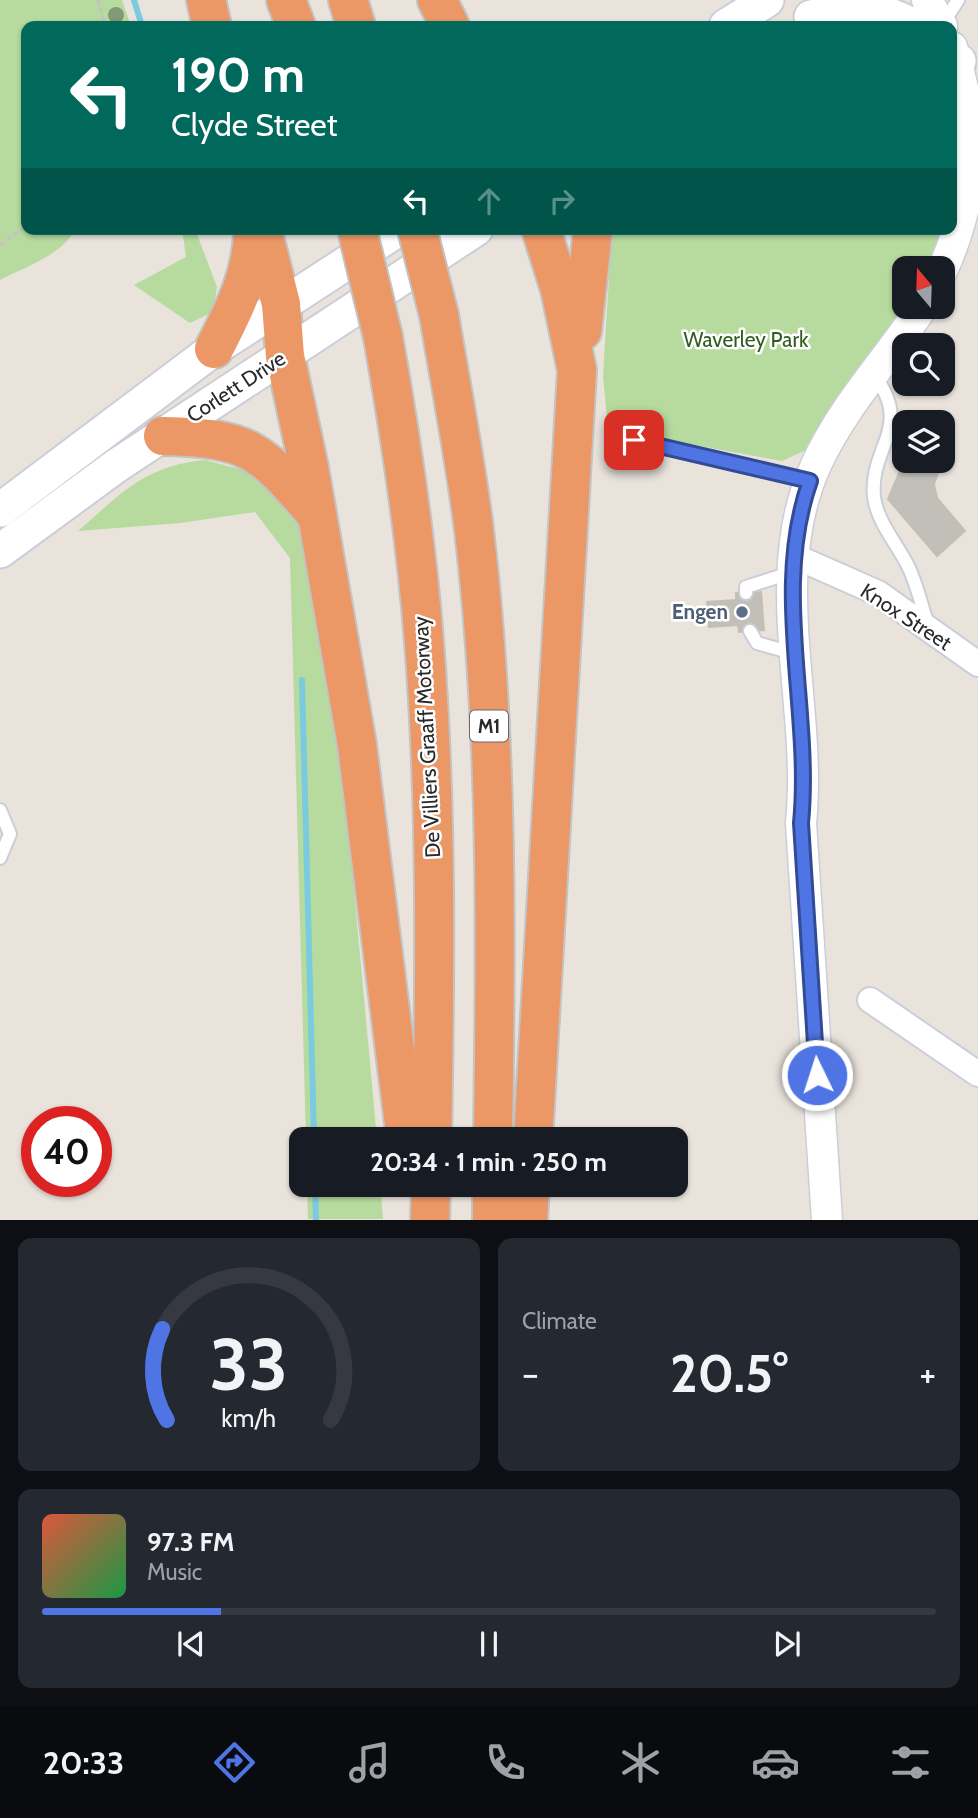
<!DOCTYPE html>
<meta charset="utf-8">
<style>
body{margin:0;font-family:Cabin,sans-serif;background:#242831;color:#f1f3f6;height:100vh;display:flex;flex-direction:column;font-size:26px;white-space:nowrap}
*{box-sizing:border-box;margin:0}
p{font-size:23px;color:#9ea1a6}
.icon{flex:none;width:38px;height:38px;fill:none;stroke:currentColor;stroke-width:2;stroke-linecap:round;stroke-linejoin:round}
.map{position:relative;height:1220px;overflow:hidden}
.drawer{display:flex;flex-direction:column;gap:18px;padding:18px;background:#0d0f14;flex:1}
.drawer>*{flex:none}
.hud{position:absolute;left:21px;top:21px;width:936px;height:214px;border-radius:14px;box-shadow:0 2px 5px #0004;background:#00695c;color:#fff;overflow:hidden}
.needle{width:46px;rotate:341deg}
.fabs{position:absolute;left:892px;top:256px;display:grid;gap:14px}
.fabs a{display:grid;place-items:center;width:63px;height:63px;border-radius:14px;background:#171b24;box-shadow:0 2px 5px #0004;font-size:35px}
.speed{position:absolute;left:21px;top:1106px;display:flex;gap:14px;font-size:35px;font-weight:700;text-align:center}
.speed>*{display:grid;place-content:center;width:91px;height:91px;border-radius:50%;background:#171b24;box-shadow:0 2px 5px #0004;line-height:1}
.speed .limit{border:10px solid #d22;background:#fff;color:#111}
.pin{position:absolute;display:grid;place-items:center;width:60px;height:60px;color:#fff;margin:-30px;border-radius:14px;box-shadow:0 4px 10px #0006}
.me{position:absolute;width:77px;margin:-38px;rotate:356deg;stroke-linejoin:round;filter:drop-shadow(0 0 5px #0008)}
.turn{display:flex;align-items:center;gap:24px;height:147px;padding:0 35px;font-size:32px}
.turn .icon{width:91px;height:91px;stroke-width:2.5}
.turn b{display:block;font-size:49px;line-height:60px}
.lanes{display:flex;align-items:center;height:66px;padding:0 35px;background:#0003;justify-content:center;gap:35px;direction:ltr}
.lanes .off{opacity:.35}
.big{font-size:52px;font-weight:800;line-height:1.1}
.drawer .widget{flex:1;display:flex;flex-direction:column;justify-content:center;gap:10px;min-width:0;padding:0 24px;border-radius:14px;background:#242831}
.drawer .dial{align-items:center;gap:0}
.dial svg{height:182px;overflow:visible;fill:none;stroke:#363941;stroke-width:7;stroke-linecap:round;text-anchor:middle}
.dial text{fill:#f1f3f6;stroke:none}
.song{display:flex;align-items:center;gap:21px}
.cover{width:84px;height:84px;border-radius:10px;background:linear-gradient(135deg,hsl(10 70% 55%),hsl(140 70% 35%))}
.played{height:7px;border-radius:4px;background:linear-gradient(90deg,#4f74e4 20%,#363941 20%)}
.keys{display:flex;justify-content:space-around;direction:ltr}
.heat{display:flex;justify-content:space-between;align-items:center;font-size:38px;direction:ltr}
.drawer .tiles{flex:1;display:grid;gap:18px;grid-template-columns:1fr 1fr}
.widget:last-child{grid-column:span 2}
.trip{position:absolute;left:289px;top:1127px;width:399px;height:70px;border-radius:14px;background:#171b24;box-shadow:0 2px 5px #0004;font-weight:800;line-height:70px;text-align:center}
.menu{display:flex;height:112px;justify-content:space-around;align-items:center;background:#090b0e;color:#9ea1a6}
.menu .icon{width:49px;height:49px}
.menu .selected{color:#4f74e4}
.menu b{font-size:32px;color:#f1f3f6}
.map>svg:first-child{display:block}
</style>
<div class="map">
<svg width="978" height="1220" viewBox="0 0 978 1220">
<rect width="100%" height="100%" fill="#e9e3dc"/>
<g fill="#b7da9f">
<path d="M 0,0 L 122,0 L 131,26 L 26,26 L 26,229 L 76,229 C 60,256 27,266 0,280 Z"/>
<polygon points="182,229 195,229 217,287 213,312 190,323 134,285 186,257"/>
<polygon points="612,229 944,229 941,245 927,268 905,268 905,303 808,449 782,461 608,429 603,376"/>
<path d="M 205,460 L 251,472 L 296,510 L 316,595 L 337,707 L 377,1139 L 306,1139 L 290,558 L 255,512 L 180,523 L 78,531 C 122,493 144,466 205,460 Z"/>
<polygon points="307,1185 380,1185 383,1219 308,1219"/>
</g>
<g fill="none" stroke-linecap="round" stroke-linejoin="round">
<g stroke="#7bcbe0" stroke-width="6">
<polyline points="134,0 142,26"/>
<polyline points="302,680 314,1139"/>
<polyline points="315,1185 316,1220"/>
</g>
</g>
<g fill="#c2beb8" stroke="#c4beb6" stroke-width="2">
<polygon points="943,440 950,442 943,459"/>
<polygon points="905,459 943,460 934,484 937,498 965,531 937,556 888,499"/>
<polygon points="761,592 764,630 739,632 738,625 709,627 707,602 736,600 736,593"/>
</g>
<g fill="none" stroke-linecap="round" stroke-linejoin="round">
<defs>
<g id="service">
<polyline points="942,25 958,0"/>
<path d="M 874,375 C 914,428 869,446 874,497 C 877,521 896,543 907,564 C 917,583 921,605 928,625"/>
<polyline points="634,440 810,481"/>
<polyline points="746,593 746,587 793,572"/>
<polyline points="750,631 757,643 796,654"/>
<polyline points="0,810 10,834 0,858"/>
</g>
<g id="minor">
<polyline points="794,556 878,593 978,664"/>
<polyline points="870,1000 978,1074"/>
</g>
<g id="tertiary">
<polyline points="927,0 942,26"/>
<path d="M 943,269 C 978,189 978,130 952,47"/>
<path d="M 827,1220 L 801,823 C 813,706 765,577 816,465 C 842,407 888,359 923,306"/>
</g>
<g id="secondary">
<path d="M 811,17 C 854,7 874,4 914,26"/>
<polyline points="726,26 767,0"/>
<polyline points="952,56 959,61"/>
<polyline points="0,510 214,349 399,229"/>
<polyline points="0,551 116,466 476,229"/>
</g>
<g id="motorway">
<polyline points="206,0 212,26"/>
<polyline points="286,0 296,26"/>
<polyline points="348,0 356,26"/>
<polyline points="437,0 450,26"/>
<polyline points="262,229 281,304 285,356 309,468 357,745 406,1139"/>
<path d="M 439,315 C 451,387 465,458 474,530 C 498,731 496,937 493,1139"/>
<polyline points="582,331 593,229"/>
<path d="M 383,337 C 401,438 416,539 424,641 C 437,807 435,973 432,1139"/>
<path d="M 214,349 C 234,310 253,274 253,229"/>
<path d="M 163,436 C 251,438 260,450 316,514"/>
<polyline points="533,1139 577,370 560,289 541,229"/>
<polyline points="492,1185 492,1220"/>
<polyline points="430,1220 431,1185"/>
<polyline points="528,1220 530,1185"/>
</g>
</defs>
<use href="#service" stroke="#cbced9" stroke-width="16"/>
<use href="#minor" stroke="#cbced9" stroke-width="28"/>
<use href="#tertiary" stroke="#cbced9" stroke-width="33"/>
<use href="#secondary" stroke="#cbced9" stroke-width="37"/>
<use href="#motorway" stroke="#c3c3c3" stroke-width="42"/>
<g stroke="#c3c3c3" stroke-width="3.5" stroke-dasharray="5 3.5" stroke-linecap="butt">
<polyline points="98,0 105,26"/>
<polyline points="0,245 26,227"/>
</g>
<use href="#service" stroke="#fff" stroke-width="12"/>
<use href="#minor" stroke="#fff" stroke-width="24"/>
<use href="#tertiary" stroke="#fff" stroke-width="30"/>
<use href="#secondary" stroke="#fff" stroke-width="33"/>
<use href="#motorway" stroke="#eb9766" stroke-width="38"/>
<defs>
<g id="motorway-bridge">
<polyline points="357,229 383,337"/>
<polyline points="417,229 439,315"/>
</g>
</defs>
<use href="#motorway-bridge" stroke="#c3c3c3" stroke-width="42" stroke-linecap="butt"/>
<use href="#motorway-bridge" stroke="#eb9766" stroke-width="38"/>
</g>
<circle fill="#849976" cx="116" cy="15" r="8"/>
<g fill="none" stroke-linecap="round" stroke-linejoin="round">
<defs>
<path id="route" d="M 634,440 L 810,481 C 771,591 812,710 801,823 L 817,1075"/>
</defs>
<use href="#route" stroke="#334b94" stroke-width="18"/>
<use href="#route" stroke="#4f74e4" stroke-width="12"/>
</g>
<circle fill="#5c6f8a" stroke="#fff" stroke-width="2.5" cx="742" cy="612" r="7"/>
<g text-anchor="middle" stroke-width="5" stroke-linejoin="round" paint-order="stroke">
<rect fill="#fff" stroke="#696969" stroke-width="2" x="470" y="710.5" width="38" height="31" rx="5"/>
<g font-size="19" font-weight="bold" fill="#292929">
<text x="489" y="733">M1</text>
</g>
<g font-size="21" fill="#325d22" stroke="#fff">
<text x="746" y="347">Waverley Park</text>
</g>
<g font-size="21" fill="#292929" stroke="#fff">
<text transform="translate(236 387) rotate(-33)" y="7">Corlett Drive</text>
<text transform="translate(906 617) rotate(33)" y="7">Knox Street</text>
<text transform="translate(427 737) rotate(-93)" y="7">De Villiers Graaff Motorway</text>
</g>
<g font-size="21" font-weight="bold" fill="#4e5e75" stroke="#fff" text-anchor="end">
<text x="728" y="619">Engen</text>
</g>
</g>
</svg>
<div class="fabs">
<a><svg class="needle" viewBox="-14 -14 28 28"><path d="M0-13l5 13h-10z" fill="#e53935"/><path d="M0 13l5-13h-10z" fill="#9ea1a6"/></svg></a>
<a><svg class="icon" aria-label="search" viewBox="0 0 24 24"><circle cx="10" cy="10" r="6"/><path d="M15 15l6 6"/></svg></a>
<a><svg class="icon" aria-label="layers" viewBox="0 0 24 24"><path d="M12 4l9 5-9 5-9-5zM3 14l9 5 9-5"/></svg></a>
</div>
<div class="speed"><div class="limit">40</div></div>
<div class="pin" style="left:634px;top:440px;background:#d93025"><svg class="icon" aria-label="arrive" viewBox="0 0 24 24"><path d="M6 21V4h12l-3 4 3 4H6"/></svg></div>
<svg class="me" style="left:817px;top:1075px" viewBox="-20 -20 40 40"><circle r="17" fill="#4f74e4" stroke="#fff" stroke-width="3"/><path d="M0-11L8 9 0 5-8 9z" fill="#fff"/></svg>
<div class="trip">20:34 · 1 min · 250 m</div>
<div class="hud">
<div class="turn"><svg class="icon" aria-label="left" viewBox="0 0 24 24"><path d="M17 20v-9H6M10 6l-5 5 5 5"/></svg><div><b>190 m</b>Clyde Street</div></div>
<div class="lanes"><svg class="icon" aria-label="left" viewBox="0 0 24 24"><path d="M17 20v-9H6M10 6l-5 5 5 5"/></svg><svg class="icon off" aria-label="ahead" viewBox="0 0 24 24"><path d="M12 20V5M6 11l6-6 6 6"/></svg><svg class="icon off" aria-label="right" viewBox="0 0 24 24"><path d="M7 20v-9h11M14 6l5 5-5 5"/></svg></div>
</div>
</div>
<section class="drawer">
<div class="tiles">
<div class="widget dial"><svg viewBox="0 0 100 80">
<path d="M14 69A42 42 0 1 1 86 69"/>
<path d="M14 69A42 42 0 0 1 12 29" stroke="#4f74e4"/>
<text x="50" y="56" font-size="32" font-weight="700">33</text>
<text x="50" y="72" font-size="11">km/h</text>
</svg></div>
<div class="widget"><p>Climate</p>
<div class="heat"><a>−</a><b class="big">20.5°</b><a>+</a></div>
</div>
<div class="widget">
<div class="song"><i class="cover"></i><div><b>97.3 FM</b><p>Music</p></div></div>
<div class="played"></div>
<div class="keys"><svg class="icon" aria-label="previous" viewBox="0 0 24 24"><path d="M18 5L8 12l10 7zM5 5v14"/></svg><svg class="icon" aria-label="pause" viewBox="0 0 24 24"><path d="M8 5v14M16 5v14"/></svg><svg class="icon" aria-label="next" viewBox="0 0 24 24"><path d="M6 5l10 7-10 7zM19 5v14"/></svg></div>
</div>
</div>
</section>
<nav class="menu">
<b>20:33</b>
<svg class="icon selected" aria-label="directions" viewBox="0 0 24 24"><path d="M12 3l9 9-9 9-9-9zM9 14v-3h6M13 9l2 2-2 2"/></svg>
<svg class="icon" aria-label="music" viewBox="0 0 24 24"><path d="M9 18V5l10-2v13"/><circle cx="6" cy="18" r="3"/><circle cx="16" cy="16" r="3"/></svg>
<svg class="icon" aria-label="phone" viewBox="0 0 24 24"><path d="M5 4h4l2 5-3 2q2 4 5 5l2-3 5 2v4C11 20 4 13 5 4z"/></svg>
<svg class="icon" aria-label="climate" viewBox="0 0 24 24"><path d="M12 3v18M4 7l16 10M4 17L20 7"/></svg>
<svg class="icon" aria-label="car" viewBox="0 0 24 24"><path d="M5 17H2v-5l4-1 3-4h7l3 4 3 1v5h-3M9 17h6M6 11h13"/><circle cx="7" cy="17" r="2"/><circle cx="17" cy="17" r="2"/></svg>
<svg class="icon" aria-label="filters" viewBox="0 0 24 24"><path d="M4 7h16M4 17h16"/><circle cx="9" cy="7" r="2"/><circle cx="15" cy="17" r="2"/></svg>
</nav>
